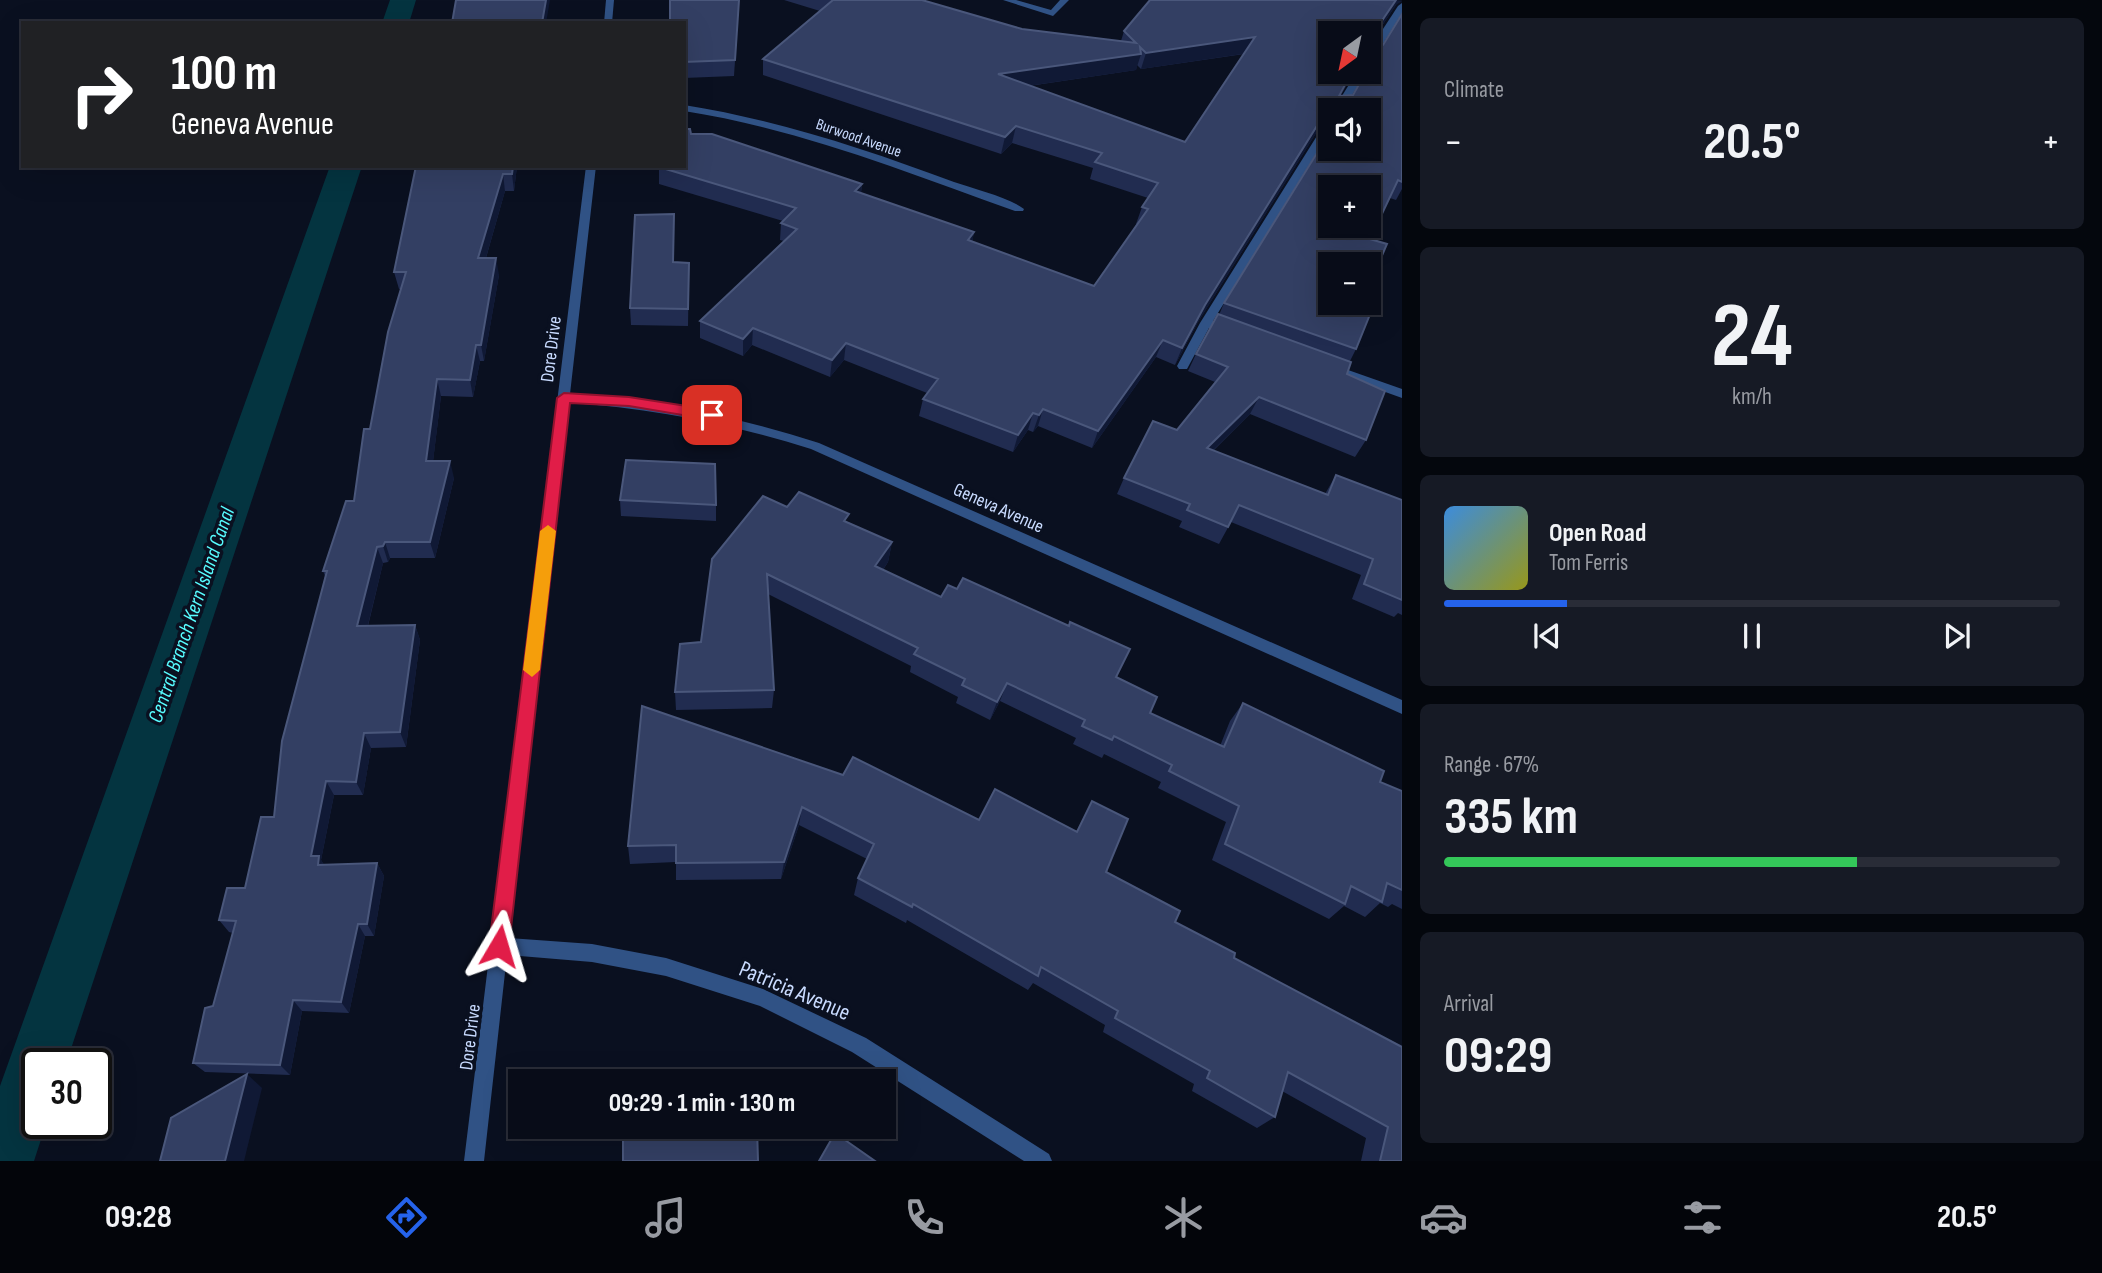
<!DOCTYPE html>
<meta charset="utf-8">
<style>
body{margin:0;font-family:"Sofia Sans Condensed",sans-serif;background:#161a25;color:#f1f3f6;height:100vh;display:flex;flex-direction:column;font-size:26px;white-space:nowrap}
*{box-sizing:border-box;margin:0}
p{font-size:23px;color:#989ba2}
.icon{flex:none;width:38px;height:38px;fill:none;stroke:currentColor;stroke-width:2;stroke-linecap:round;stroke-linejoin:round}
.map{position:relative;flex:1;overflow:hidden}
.drawer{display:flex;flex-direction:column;gap:18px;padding:18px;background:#04070d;width:700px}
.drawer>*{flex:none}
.banner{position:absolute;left:21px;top:21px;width:665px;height:147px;border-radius:0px;box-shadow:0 7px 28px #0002,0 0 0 2px #292c37;background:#202124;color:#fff;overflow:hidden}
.needle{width:46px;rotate:213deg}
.buttons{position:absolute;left:1318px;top:21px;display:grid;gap:14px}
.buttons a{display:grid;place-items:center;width:63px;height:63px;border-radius:0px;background:#080c18;box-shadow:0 7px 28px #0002,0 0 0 2px #292c37;font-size:35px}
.speed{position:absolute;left:21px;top:1048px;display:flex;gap:14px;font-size:35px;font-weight:700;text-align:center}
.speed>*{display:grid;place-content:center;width:91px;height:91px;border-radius:50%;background:#080c18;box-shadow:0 7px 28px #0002,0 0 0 2px #292c37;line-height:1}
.speed .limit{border:4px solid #111;border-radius:10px;background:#fff;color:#111}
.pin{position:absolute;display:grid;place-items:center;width:60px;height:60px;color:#fff;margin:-30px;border-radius:14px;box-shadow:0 4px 10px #0006}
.me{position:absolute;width:77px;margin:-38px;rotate:7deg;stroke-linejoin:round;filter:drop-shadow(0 0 5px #0008)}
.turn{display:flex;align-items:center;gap:24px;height:147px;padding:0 35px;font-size:32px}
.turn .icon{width:91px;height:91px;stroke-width:2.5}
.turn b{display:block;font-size:49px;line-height:60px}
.big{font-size:52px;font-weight:700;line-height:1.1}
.drawer .widget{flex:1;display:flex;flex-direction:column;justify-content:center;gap:10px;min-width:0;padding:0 24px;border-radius:10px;background:#161a25}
.drawer .dial{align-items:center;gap:0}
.dial b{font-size:91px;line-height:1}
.song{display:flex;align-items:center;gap:21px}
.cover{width:84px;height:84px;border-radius:10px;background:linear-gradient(135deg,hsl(210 70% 55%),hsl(60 70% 35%))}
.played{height:7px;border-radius:4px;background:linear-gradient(90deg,#2563eb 20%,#292c37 20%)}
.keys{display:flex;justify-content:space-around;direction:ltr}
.heat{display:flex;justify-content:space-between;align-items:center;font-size:38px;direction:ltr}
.charge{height:10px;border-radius:5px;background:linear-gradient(90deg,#34c759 67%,#292c37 0)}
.trip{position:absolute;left:508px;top:1069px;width:388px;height:70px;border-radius:0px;background:#080c18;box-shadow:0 7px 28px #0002,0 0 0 2px #292c37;font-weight:700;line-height:70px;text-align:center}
.tabs{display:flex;height:112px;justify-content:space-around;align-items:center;background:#03050a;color:#989ba2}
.tabs .icon{width:49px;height:49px}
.tabs .selected{color:#2563eb}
.tabs b{font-size:32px;color:#f1f3f6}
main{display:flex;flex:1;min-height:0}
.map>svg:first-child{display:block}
</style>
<main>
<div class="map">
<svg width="1402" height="1161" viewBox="0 0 1402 1161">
<rect width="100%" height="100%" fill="#0a1020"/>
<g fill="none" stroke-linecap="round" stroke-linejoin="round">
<g fill="#043440" fill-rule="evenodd">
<polygon points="390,0 416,0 409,23 382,23"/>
<polygon points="330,166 362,166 66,1064 37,1064 37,1124 46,1124 34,1161 0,1161 0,1086"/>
</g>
<g fill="#305285" fill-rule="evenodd">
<polygon points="1402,3 1402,13 1373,60 1368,63 1368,52 1398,6"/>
<polygon points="1357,72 1366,72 1343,110 1333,110"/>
<polygon points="1330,120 1330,131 1213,321 1235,332 1229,336 1209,328 1187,369 1179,369 1177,366 1200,323 1325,123"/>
<polygon points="1331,364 1402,389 1402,398 1327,371 1325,368"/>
</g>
<g fill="#305285" fill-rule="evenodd">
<polygon points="606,0 614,0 612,23 604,23"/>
<polygon points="1003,0 1016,0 1051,10 1060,0 1069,0 1053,16"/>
<path d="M 684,105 C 778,120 865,149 954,182 C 974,189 1008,197 1024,209 L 1023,211 L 1015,211 C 906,172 799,129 684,111 Z"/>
<path d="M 586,166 L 596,166 L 570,394 C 656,400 738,417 819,443 L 1402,700 L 1402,714 L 811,449 C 731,424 652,408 569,403 L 509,938 L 592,944 L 666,958 L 763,989 L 866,1038 L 1049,1154 L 1052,1161 L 1024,1161 L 852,1052 L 760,1006 L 666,976 L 592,962 L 507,955 L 484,1161 L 464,1161 Z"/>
</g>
</g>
<g fill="#212c50" fill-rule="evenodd">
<polygon points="739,0 734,76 684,78 684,23"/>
<path d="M 784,0 L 922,0 L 1022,29 L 1121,41 L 1124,31 L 1396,5 L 1373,39 L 1374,48 L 1383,45 L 1402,14 L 1402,189 L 1396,200 L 1390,198 L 1370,239 L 1370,283 L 1356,349 L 1350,361 L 1347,374 L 1366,440 L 1355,457 L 1250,414 L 1213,451 L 1325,494 L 1336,475 L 1402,500 L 1402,615 L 1398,613 L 1394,617 L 1352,599 L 1361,575 L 1231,522 L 1219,544 L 1179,527 L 1182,521 L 1117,494 L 1124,478 L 1177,430 L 1215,382 L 1188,371 L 1196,354 L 1219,315 L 1224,303 L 1368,110 L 1330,110 L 1330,119 L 1329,118 L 1323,122 L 1198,322 L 1175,365 L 1156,357 L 1092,448 L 1038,426 L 1033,432 L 1028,430 L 1013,452 L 919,416 L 923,399 L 927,393 L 844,360 L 830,377 L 752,345 L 743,356 L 700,338 L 700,321 L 784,241 L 780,240 L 781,223 L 783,221 L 659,184 L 659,166 L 691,134 L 862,184 L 861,193 L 974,232 L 972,242 L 1094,286 L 1137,224 L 1136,224 L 1142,207 L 1148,198 L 1090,179 L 1093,168 L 1012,143 L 1001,154 L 763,75 L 763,59 L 820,11 ZM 1368,33 L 1368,72 L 1353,95 L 1341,95 L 1354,72 L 1330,72 ZM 1244,54 L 1185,142 L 1029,86 L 1136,70 L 1137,65 L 1141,69 Z"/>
<polygon points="416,166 517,166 514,191 505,191 486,258 499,275 484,361 480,361 473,397 441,396 433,461 454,478 435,558 390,558 388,562 383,563 368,626 415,625 420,640 406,747 371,748 363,795 334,795 321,860 324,865 377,863 384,876 374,936 365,936 349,1013 302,1011 290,1075 205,1072 193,1063 213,1006 233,933 229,932 219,920 245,888 274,817 325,576 323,571 354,501 401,289 399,289 394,272"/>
<polygon points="674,231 674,262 689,263 688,326 631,325 630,308"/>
<polygon points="620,500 716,505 716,521 621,516"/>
<polygon points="787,507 848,522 892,542 888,562 883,570 941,597 1116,677 1150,713 1220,746 1230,721 1243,703 1380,782 1402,791 1402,909 1392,904 1388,907 1380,903 1365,917 1344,906 1329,919 1212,860 1226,822 1158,788 1161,782 1104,754 1102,758 1073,744 1076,738 1000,701 990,720 956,703 958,697 910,672 911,666 768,594 774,690 772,708 676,710 675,692 701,642"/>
<polygon points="843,775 979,820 1076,832 1092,801 1106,872 1175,922 1234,958 1402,1047 1402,1161 1361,1161 1366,1138 1282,1091 1275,1117 1257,1128 1192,1091 1194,1084 1103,1032 1105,1025 1033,983 1028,990 907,920 906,923 854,895 858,878 867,859 799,825 781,879 676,880 676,862 630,864 628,846"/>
</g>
<g fill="#101935">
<polygon points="546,0 550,0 546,23 542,23"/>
<polygon points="1396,0 1402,1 1396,5 1368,46 1373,34"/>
<polygon points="1255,37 1249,53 1141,69 1146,53"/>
<polygon points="1141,54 1136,70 994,91 998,74"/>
<polygon points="1352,72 1354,72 1337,102 1336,101 1332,110 1330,110 1329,118 1323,122 1198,322 1175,365 1182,348 1205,305"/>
<polygon points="1016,126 1012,143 1001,154 1005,137"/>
<polygon points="513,166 517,166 514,191 512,174"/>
<polygon points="503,174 505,191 481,275 478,258"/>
<polygon points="862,184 860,200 855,191"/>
<polygon points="974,232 971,249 968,240"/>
<polygon points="496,258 499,275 484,361 481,345"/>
<polygon points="753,328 752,345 743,356 743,339"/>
<polygon points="1163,340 1156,357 1092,448 1098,431"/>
<polygon points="846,343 844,360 830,377 832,360"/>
<polygon points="476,345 480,361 473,397 470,380"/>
<polygon points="437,379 441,396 431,478 426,461"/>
<polygon points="1259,397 1250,414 1198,465 1207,448"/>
<polygon points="1043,409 1038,426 1033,432 1039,415"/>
<polygon points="1033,413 1028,430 1013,452 1018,435"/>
<polygon points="450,461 454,478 435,558 430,542"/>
<polygon points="385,542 390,558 388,562 383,546"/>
<polygon points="892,542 888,562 872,586 875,566"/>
<polygon points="377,547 383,563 364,641 357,626"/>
<polygon points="415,625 420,640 406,747 400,732"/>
<polygon points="1007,683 1000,701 990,720 997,702"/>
<polygon points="364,733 371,748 363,795 356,782"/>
<polygon points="326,781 334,795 321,860 327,869 326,878 311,856"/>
<polygon points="802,807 799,825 781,879 784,862"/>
<polygon points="377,863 384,876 374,936 367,924"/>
<polygon points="358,924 365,936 349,1013 341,1002"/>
<polygon points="293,1000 302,1011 290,1075 280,1065"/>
<polygon points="247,1074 262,1088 244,1161 225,1161"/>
</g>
<g fill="#333f63" stroke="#4a577b" stroke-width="2" fill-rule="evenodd">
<polygon points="456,0 546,0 542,23 452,23"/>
<polygon points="670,0 739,0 735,60 684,62 684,23 670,23"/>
<path d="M 833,0 L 922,0 L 1022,29 L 1136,43 L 1124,31 L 1150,0 L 1396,0 L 1373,34 L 1374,48 L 1383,45 L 1402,14 L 1402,182 L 1398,180 L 1370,239 L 1387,244 L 1370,283 L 1381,287 L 1356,349 L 1224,303 L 1330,132 L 1330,149 L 1368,149 L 1368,110 L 1340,110 L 1340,103 L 1336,101 L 1330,105 L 1205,305 L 1182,348 L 1163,340 L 1098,431 L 1043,409 L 1039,415 L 1033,413 L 1018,435 L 923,399 L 938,379 L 846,343 L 832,360 L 753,328 L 743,339 L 700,321 L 797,229 L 781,223 L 796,208 L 659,167 L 684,166 L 684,129 L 690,129 L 691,134 L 712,134 L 862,184 L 855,191 L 974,232 L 968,240 L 1094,286 L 1148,209 L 1142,207 L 1158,183 L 1095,162 L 1102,153 L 1016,126 L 1005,137 L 763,59 ZM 1330,33 L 1368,33 L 1368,54 L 1375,54 L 1368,66 L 1368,72 L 1366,72 L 1353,95 L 1339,96 L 1352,72 L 1330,72 ZM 1255,37 L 1185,142 L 998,74 L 1141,54 L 1140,47 L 1146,53 ZM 1330,187 L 1368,187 L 1368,226 L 1330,226 ZM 1330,264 L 1368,264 L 1368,303 L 1330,303 Z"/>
<polygon points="416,166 513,166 512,174 503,174 478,258 496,258 481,345 476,345 470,380 437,379 426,461 450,461 430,542 385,542 383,546 377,547 357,626 415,625 400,732 364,733 356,782 326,781 311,856 319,856 318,865 377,863 367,924 358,924 341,1002 293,1000 280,1065 193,1063 205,1008 213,1006 236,921 219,920 227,888 245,888 261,817 274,817 282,741 327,571 323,571 346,501 354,501 364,429 370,429 388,332 406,272 394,272"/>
<polygon points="674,214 673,262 689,263 688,309 630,308 635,215"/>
<polygon points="1218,314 1351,362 1347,374 1385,391 1366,440 1259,397 1207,448 1328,495 1336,475 1402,500 1402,600 1364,584 1373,559 1239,505 1228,527 1187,510 1190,504 1124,478 1153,421 1177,430 1228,367 1196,354"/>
<polygon points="626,460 715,464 716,505 620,500"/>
<polygon points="799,492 849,514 844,521 892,542 875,566 941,597 948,585 957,589 963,578 1069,626 1070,622 1130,649 1116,677 1157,697 1150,713 1224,747 1243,703 1384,771 1380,782 1402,791 1402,890 1387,883 1382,902 1351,886 1345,904 1225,844 1239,806 1169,771 1172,765 1114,736 1112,740 1082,726 1085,720 1007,683 997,702 962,685 965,679 914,654 918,648 767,574 774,690 675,692 680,644 701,642 712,559 763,496 787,507"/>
<polygon points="642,706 843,775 853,757 979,820 995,789 1077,832 1092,801 1128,819 1106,872 1180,911 1175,922 1235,953 1234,958 1402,1047 1402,1161 1380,1161 1388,1127 1288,1072 1275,1117 1207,1078 1210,1071 1115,1018 1118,1011 1041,967 1038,976 913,904 912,907 858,878 874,844 802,807 784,862 676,863 676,845 628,846"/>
<polygon points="247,1074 225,1161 160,1161 171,1118"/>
<polygon points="623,1127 757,1127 758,1161 623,1161"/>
<polygon points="835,1133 875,1161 819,1161"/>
</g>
<polygon fill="#e11d48" stroke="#92132f" stroke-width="2" points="564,393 629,397 712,410 719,415 712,420 629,406 570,403 509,946 506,953 499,955 492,953 489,946 557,398"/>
<polygon fill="#f59e0b" points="548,525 556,531 540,670 532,677 523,670 540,531"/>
<g text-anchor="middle" stroke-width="7" stroke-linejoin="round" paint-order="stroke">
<g font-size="16" fill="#c9dbff" stroke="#0a1020">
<text transform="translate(859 137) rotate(19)" y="6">Burwood Avenue</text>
</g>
<g font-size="19" fill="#c9dbff" stroke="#0a1020">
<text transform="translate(550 349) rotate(-83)" y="7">Dore Drive</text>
<text transform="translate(999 507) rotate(24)" y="7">Geneva Avenue</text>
<text transform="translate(469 1037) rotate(-83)" y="7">Dore Drive</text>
</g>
<g font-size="21" font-style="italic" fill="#57fcff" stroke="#0a1020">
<text transform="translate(191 615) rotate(-71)" y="7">Central Branch Kern Island Canal</text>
</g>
<g font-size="23" fill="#c9dbff" stroke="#0a1020">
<text transform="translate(795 990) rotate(23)" y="8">Patricia Avenue</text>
</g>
</g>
</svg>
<div class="buttons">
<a><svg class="needle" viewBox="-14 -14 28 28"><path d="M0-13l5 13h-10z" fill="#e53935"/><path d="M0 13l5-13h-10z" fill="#989ba2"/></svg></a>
<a><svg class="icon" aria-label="sound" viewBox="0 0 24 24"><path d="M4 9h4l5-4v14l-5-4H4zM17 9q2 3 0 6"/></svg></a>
<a>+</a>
<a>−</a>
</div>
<div class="speed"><div class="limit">30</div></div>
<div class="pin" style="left:712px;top:415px;background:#d93025"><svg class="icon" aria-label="arrive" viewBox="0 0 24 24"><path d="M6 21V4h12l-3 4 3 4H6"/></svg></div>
<svg class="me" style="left:499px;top:946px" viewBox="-20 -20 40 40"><path d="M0-17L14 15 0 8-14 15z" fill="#e11d48" stroke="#fff" stroke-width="4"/></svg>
<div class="trip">09:29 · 1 min · 130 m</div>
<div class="banner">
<div class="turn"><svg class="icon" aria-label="right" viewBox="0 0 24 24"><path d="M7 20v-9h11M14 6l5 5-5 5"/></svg><div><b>100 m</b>Geneva Avenue</div></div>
</div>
</div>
<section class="drawer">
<div class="widget"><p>Climate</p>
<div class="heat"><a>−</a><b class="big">20.5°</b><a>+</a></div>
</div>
<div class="widget dial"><b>24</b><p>km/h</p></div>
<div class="widget">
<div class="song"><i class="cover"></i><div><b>Open Road</b><p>Tom Ferris</p></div></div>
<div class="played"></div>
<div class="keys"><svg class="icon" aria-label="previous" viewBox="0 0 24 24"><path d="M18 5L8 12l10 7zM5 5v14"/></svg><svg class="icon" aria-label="pause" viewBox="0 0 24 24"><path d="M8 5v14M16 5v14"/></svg><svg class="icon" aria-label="next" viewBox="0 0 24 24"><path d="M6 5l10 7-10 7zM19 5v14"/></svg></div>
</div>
<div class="widget"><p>Range · 67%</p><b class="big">335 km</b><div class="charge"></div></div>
<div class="widget"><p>Arrival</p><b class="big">09:29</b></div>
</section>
</main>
<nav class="tabs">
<b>09:28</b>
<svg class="icon selected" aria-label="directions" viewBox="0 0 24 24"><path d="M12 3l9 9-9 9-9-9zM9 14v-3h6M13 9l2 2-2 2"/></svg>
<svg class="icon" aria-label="music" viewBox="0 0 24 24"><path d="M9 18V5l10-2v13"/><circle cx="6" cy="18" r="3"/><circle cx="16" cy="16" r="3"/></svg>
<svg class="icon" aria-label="phone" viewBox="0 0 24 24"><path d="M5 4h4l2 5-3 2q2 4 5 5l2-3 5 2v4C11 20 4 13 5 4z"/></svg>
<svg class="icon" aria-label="climate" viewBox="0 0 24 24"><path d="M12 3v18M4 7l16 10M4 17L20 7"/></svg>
<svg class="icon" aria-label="car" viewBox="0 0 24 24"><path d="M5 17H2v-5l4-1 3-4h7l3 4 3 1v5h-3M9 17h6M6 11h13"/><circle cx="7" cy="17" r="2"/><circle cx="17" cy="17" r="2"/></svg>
<svg class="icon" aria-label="filters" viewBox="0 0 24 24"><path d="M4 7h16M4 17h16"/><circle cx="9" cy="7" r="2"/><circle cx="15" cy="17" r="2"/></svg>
<b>20.5°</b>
</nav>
